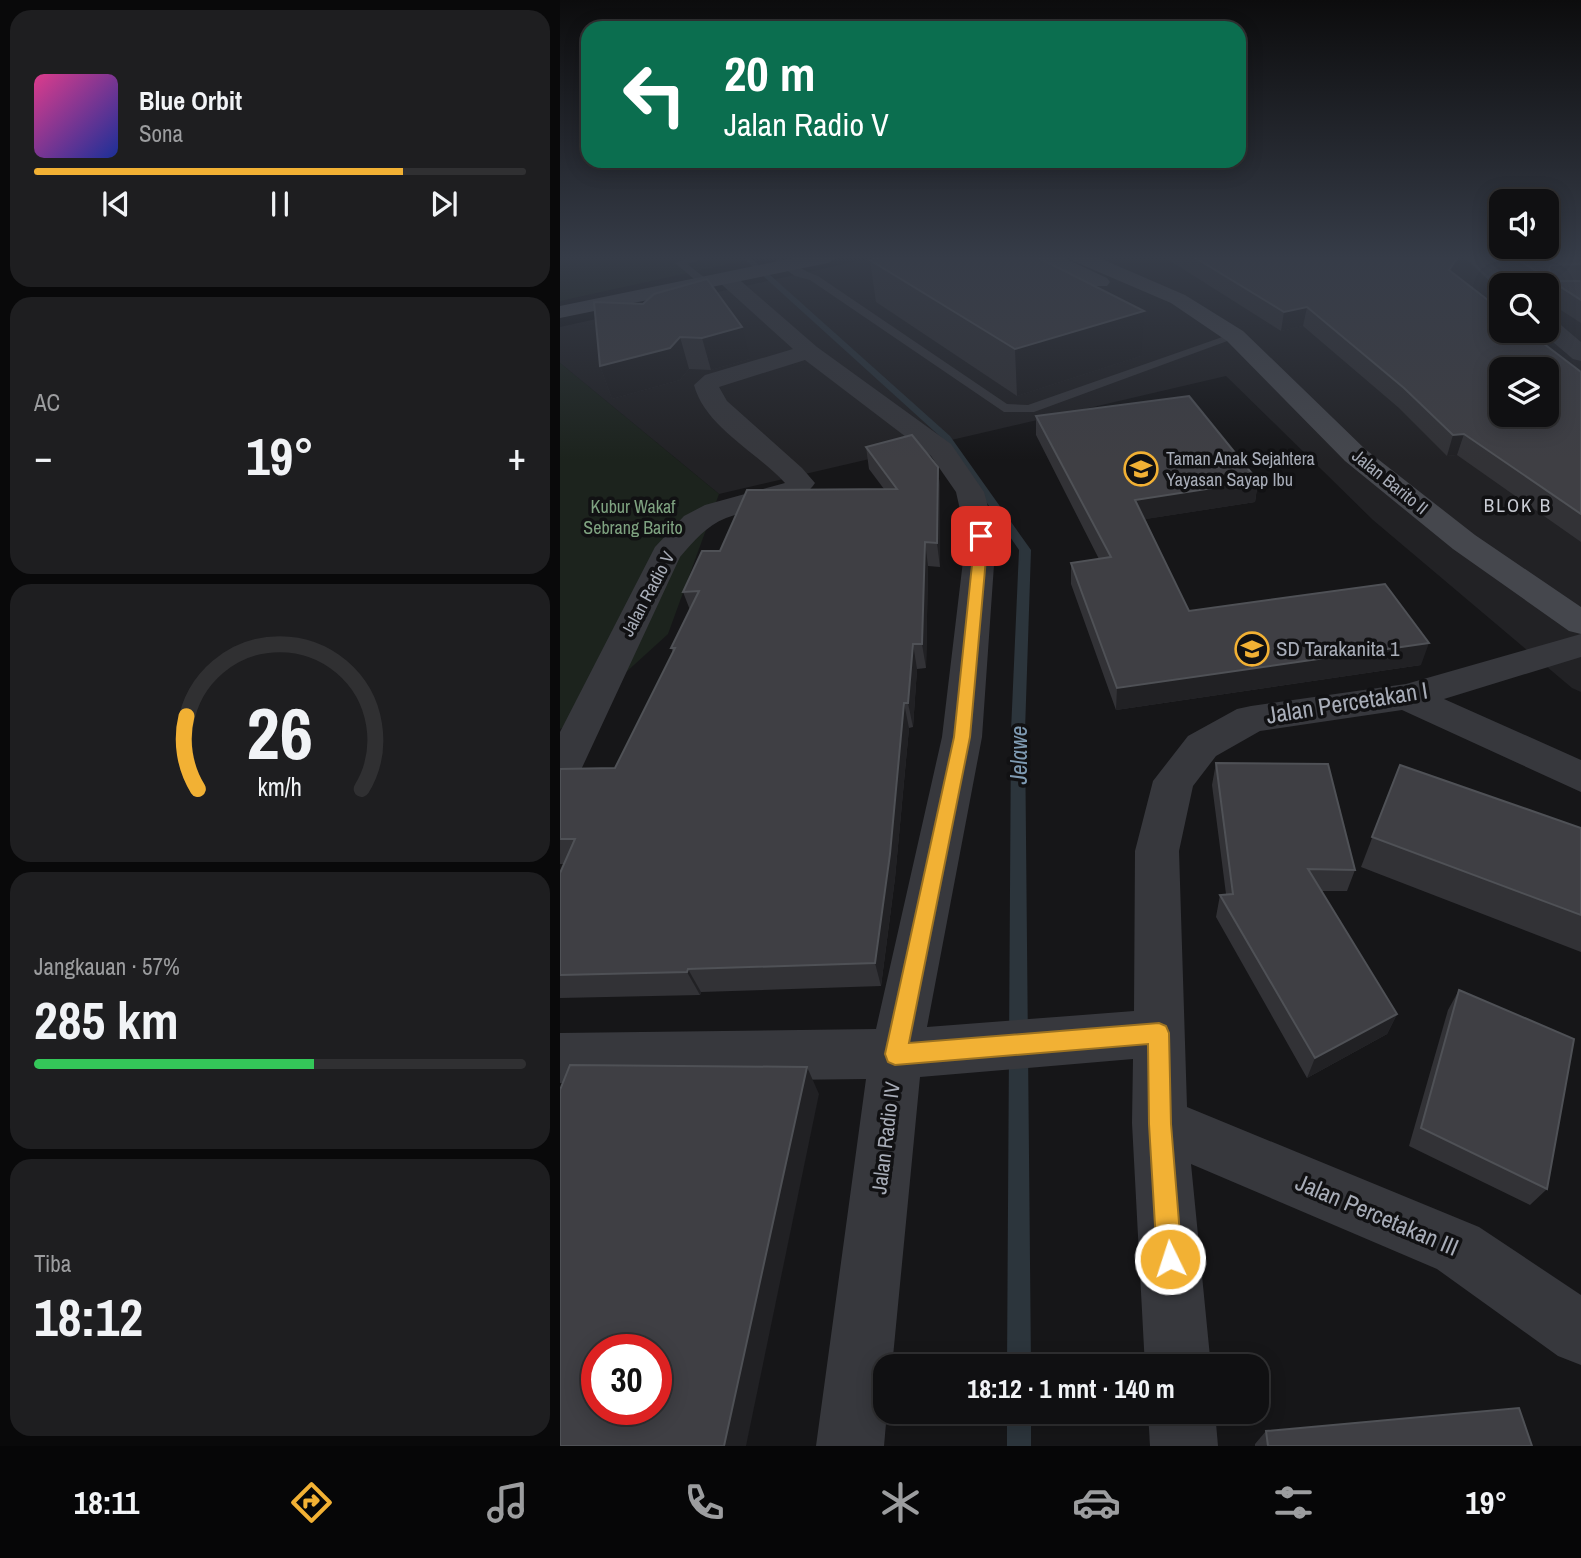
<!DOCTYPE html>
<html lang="id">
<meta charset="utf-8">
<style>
body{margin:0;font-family:"Archivo Narrow",sans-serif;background:#1e1e20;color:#f1f3f6;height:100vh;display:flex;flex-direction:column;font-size:26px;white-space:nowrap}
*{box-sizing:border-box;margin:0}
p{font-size:23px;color:#9c9d9f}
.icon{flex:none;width:38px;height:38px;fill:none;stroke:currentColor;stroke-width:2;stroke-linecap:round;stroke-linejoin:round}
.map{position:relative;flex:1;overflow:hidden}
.sheet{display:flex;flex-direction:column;gap:10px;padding:10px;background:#09090a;width:560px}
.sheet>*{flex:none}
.top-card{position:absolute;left:21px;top:21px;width:665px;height:147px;border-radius:21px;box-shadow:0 4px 18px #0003,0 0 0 2px #303032;background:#0b6e4f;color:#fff;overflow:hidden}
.tools{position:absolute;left:929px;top:189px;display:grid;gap:14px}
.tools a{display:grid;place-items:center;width:70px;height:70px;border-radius:14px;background:#101012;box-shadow:0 4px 18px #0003,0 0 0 2px #303032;font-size:35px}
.speed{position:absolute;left:21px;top:1334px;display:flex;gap:14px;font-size:35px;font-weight:700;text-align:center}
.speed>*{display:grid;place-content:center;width:91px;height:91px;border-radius:50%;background:#101012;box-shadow:0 4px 18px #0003,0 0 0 2px #303032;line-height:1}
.speed .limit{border:10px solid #d22;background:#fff;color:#111}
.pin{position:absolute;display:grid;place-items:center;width:60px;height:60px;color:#fff;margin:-30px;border-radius:14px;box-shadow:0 4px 10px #0006}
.me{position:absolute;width:77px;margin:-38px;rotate:356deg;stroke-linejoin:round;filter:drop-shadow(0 0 5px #0008)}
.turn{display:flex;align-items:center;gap:24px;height:147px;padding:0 28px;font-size:32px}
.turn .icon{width:91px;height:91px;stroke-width:2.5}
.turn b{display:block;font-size:49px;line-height:60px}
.big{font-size:52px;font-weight:800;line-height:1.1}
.sheet .card{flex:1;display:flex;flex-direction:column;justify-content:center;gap:10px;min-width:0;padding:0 24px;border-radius:21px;background:#1e1e20}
.sheet .dial{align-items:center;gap:0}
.dial svg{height:182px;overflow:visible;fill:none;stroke:#303032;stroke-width:7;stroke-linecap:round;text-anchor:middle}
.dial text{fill:#f1f3f6;stroke:none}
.song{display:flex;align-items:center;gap:21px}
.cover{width:84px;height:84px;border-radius:10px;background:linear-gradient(135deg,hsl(330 70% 55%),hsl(230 70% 35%))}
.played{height:7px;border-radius:4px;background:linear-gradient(90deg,#f2b134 75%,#303032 75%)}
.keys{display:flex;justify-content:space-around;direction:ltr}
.heat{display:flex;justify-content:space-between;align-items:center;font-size:38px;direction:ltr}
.charge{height:10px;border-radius:5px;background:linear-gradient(90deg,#34c759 57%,#303032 0)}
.trip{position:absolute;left:313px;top:1354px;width:396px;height:70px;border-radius:21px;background:#101012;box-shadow:0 4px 18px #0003,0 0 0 2px #303032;font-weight:800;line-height:70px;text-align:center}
.tabs{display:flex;height:112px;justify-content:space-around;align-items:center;background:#060607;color:#9c9d9f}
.tabs .icon{width:49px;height:49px}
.tabs .active{color:#f2b134}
.tabs b{font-size:32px;color:#f1f3f6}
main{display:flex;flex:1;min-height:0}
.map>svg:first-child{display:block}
</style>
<main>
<section class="sheet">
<div class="card">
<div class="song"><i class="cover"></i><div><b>Blue Orbit</b><p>Sona</p></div></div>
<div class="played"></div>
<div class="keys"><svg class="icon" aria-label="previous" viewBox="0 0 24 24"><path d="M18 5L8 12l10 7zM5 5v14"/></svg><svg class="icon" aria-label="pause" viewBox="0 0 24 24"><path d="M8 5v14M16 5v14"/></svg><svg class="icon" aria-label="next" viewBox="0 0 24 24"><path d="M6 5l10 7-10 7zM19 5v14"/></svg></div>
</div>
<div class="card"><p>AC</p>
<div class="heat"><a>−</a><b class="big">19°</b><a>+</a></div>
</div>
<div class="card dial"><svg viewBox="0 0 100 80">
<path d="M14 69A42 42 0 1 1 86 69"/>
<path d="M14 69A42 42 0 0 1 9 37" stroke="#f2b134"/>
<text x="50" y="56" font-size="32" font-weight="700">26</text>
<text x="50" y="72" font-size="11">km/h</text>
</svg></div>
<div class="card"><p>Jangkauan · 57%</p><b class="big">285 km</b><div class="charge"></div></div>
<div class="card"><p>Tiba</p><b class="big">18:12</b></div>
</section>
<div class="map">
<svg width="1021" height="1446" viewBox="0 0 1021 1446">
<rect width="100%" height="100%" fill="#161618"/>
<path fill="#222225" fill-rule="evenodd" d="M 316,257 L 1021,257 L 1021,692 L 1012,688 L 813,520 L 666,376 L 159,494 L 0,363 L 0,327 ZM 942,285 L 987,285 L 987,331 L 942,331 ZM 942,369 L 987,369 L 987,415 L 942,415 Z"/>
<g fill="#1c231d">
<polygon points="0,257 201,257 0,301"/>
<polygon points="0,363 159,494 108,634 8,725 0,729"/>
</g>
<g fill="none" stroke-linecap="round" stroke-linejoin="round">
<g fill="#2c353c" fill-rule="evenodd">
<polygon points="182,257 190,257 390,436 471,550 465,731 471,1367 447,1367 451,731 459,550 384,440"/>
<rect x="447" y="1412" width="24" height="34"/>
</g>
<g fill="#37383d" fill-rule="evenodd">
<polygon points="131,257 150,257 127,264 149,281 149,285 141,285 115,263"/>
<path d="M 216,259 C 229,259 244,272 258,276 L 447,404 L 468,405 L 671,334 L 681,336 L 474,412 L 444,412 L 250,280 L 235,276 L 216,263 Z"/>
</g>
<g fill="#37383d" fill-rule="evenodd">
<polygon points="904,257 925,257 955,285 942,285 942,290 938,289"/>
<path d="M 167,273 L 174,275 L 257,347 L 391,444 L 424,492 L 436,536 L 422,737 L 367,1027 L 574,1011 L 575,851 L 593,781 L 628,736 L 677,709 L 691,706 L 846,684 L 1021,634 L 1021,657 L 884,699 L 1021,760 L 1021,792 L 842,710 L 700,731 L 656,756 L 633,786 L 619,851 L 627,1107 L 919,1227 L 1021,1295 L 1021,1365 L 998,1356 L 877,1269 L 631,1164 L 651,1367 L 585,1367 L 572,1123 L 573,1059 L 360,1077 L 332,1367 L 326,1367 L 327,1412 L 324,1446 L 256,1446 L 306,1079 L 0,1083 L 0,1033 L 316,1029 L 382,737 L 406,536 L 396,492 L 371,456 L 245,360 L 159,387 L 167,401 L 242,468 L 255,483 C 236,511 195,506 166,518 C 146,526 134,541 120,557 L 20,772 L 14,783 L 0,787 L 0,732 L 95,547 L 124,516 L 145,505 L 225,483 C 197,452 145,427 134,385 L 145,375 L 233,349 L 160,283 L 157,279 L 160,275 Z"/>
<polygon points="987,318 995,320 1021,342 1021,361 1013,359 980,331 987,331"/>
<polygon points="588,1412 655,1412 658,1446 590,1446"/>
</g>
<g fill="#45474d" fill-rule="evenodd">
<polygon points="238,257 277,257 268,263 0,318 0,306"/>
<polygon points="476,257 502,257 547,278 550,282 547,286 533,286 478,261"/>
<polygon points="511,257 537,257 625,295 683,331 805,449 915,535 1021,607 1021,634 1009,631 893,549 785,461 667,341 611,303 513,261"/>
</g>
</g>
<g fill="#323236">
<polygon points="604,257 905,257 904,260 894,274 1021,372 1021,542 897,455 887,456 839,408 743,326 721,331"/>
<polygon points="928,257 1021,257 1021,323 987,301 987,285 962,285 952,279"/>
<polygon points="310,260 581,356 457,396 316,302"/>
<polygon points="83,304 190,359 151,370 129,369 120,380 52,399 40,366"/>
<polygon points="476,416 698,481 695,502 585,519 629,611 861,665 556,710 511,584 511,563 539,559 476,435"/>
<polygon points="306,447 378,467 380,490 380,567 368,566 366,668 357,669 353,727 349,728 335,878 321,986 141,992 140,995 0,998 0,873 4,864 0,864 0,769 55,768 113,652 111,648 130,610 123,592 160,551 324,489 309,469"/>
<polygon points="656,763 795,870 787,891 761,891 837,1014 827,1034 747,1078 656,917 660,895 666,894 652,785"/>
<polygon points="840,765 1021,828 1021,952 801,867"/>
<polygon points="899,990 987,1189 970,1205 849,1146 888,1010"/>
<polygon points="706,1431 972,1446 695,1446 695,1444"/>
</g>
<g fill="#212124">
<polygon points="898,257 905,257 904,260 884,288 889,270"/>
<polygon points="747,307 743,326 721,331 724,312"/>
<polygon points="584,311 581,356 457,396 455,349"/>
<polygon points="182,327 190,359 151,370 142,338"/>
<polygon points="120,337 129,369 120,380 52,399 40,366"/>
<polygon points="904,434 897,455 887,456 893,435"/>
<polygon points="378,467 380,490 380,567 377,543"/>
<polygon points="698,481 695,502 574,521 575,500"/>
<polygon points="365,542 368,566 366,668 362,644"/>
<polygon points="869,643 861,665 556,710 557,688"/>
<polygon points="353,644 357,669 353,727 348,703"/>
<polygon points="344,703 349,728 335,878 321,986 315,963"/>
<polygon points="128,969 141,992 140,995 127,972"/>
<polygon points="837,1014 827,1034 747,1078 755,1058"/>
<polygon points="247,1067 259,1094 186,1446 164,1446"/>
</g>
<g fill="#3f3f44" stroke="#4f5156" stroke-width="2" fill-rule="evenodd">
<polygon points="320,257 477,257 584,311 455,349 310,260"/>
<path d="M 634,257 L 898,257 L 889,270 L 942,311 L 942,331 L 967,331 L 1021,372 L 1021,514 L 904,434 L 893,435 L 844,388 L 747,307 L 724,312 ZM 942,369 L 987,369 L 987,415 L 942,415 Z"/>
<polygon points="954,257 1021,257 1021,264 991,265 989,268 991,279 993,281 1021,281 1021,300"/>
<polygon points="147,279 182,327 142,338 120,337 110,348 40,366 34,302 83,304 94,294"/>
<polygon points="629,396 698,481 575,500 629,611 825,584 869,643 557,688 511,563 551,557 476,416"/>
<polygon points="352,435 378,467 377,543 365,542 362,644 353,644 348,703 344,703 330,854 315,963 128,969 127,972 0,975 0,873 15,839 0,839 0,769 55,768 115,648 111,648 139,591 123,592 142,551 160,551 187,490 337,489 306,447"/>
<polygon points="656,763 768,764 795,870 748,869 837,1014 755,1058 660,895 673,894"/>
<polygon points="840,765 1021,828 1021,915 812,837"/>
<polygon points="899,990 1014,1039 987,1189 861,1128"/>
<path d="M 10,1065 L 247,1067 L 164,1446 L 0,1446 L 0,1090 ZM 37,1349 L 96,1349 L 96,1409 L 37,1409 Z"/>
<polygon points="959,1408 972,1446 708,1446 706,1431"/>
</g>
<linearGradient id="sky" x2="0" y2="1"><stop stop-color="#0c0c0d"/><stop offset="0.56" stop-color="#363c48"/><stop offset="1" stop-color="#363c48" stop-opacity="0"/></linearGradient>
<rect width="1021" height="460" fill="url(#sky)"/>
<polygon fill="#f2b134" stroke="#9d7322" stroke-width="2" points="421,532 428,536 410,737 349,1043 599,1023 606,1026 609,1033 611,1124 622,1259 619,1267 610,1271 601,1267 597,1259 589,1124 588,1044 335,1065 328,1062 325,1054 394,737 415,536"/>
<defs>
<symbol id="school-ring" viewBox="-11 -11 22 22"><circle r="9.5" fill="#111113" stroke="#f2b134" stroke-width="1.5"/><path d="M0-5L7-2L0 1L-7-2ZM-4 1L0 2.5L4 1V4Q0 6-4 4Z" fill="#f2b134"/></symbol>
</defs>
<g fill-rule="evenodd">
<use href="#school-ring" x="562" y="450" width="38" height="38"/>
<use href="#school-ring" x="673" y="630" width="38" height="38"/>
</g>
<g text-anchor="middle" stroke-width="7" stroke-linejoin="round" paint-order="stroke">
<g font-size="18" fill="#a8adb8" stroke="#111113" text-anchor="start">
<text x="606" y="465">Taman Anak Sejahtera<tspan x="606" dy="21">Yayasan Sayap Ibu</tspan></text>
</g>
<g font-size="18" fill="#a8adb8" stroke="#111113">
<text transform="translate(830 482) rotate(39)" y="6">Jalan Barito II</text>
<text transform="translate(88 594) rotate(-62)" y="6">Jalan Radio V</text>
</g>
<g font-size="18" fill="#7fa381" stroke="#111113">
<text x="73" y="513">Kubur Wakaf<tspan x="73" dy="21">Sebrang Barito</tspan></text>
</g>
<g font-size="19" letter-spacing="2" fill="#c9ccd4" stroke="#111113">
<text x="958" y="512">BLOK B</text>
</g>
<g font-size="21" fill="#a8adb8" stroke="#111113" text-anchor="start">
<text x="716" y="656">SD Tarakanita 1</text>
</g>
<g font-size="21" fill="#a8adb8" stroke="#111113">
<text transform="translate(326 1138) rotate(-83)" y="7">Jalan Radio IV</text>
</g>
<g font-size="23" font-style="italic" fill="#7f9bb3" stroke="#111113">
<text transform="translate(459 755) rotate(-90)" y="8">Jelawe</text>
</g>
<g font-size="24" fill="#a8adb8" stroke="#111113">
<text transform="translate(787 703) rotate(-9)" y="8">Jalan Percetakan I</text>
<text transform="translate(817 1215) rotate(23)" y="8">Jalan Percetakan III</text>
</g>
</g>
</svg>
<div class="tools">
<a><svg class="icon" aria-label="sound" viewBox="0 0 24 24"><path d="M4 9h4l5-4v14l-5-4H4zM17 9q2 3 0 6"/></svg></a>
<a><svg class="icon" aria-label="search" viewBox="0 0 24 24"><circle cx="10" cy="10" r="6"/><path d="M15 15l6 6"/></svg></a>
<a><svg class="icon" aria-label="layers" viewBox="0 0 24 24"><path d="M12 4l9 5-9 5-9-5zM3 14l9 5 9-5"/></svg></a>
</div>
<div class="speed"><div class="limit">30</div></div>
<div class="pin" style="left:421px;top:536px;background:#d93025"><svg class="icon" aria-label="arrive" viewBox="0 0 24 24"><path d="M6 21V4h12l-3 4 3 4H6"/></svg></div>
<svg class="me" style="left:610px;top:1259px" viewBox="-20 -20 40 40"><circle r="17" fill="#f2b134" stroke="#fff" stroke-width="3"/><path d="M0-11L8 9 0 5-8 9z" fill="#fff"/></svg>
<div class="trip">18:12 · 1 mnt · 140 m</div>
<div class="top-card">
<div class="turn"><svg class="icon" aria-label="left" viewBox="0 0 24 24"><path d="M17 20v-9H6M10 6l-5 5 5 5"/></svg><div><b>20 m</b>Jalan Radio V</div></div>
</div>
</div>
</main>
<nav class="tabs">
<b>18:11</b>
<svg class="icon active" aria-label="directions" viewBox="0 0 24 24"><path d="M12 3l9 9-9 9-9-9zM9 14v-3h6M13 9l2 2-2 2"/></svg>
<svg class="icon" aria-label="music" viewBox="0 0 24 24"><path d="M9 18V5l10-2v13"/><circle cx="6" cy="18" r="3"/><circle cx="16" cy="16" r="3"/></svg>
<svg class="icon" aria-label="phone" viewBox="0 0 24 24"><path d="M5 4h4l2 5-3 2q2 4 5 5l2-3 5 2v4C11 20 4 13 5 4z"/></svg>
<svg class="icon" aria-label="climate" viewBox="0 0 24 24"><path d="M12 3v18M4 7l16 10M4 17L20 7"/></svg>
<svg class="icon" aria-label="car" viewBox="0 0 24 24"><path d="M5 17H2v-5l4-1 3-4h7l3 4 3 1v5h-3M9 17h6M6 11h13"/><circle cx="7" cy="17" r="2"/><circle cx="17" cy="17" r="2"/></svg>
<svg class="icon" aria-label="filters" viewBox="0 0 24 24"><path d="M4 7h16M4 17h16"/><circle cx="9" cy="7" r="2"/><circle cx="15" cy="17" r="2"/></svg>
<b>19°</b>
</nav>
